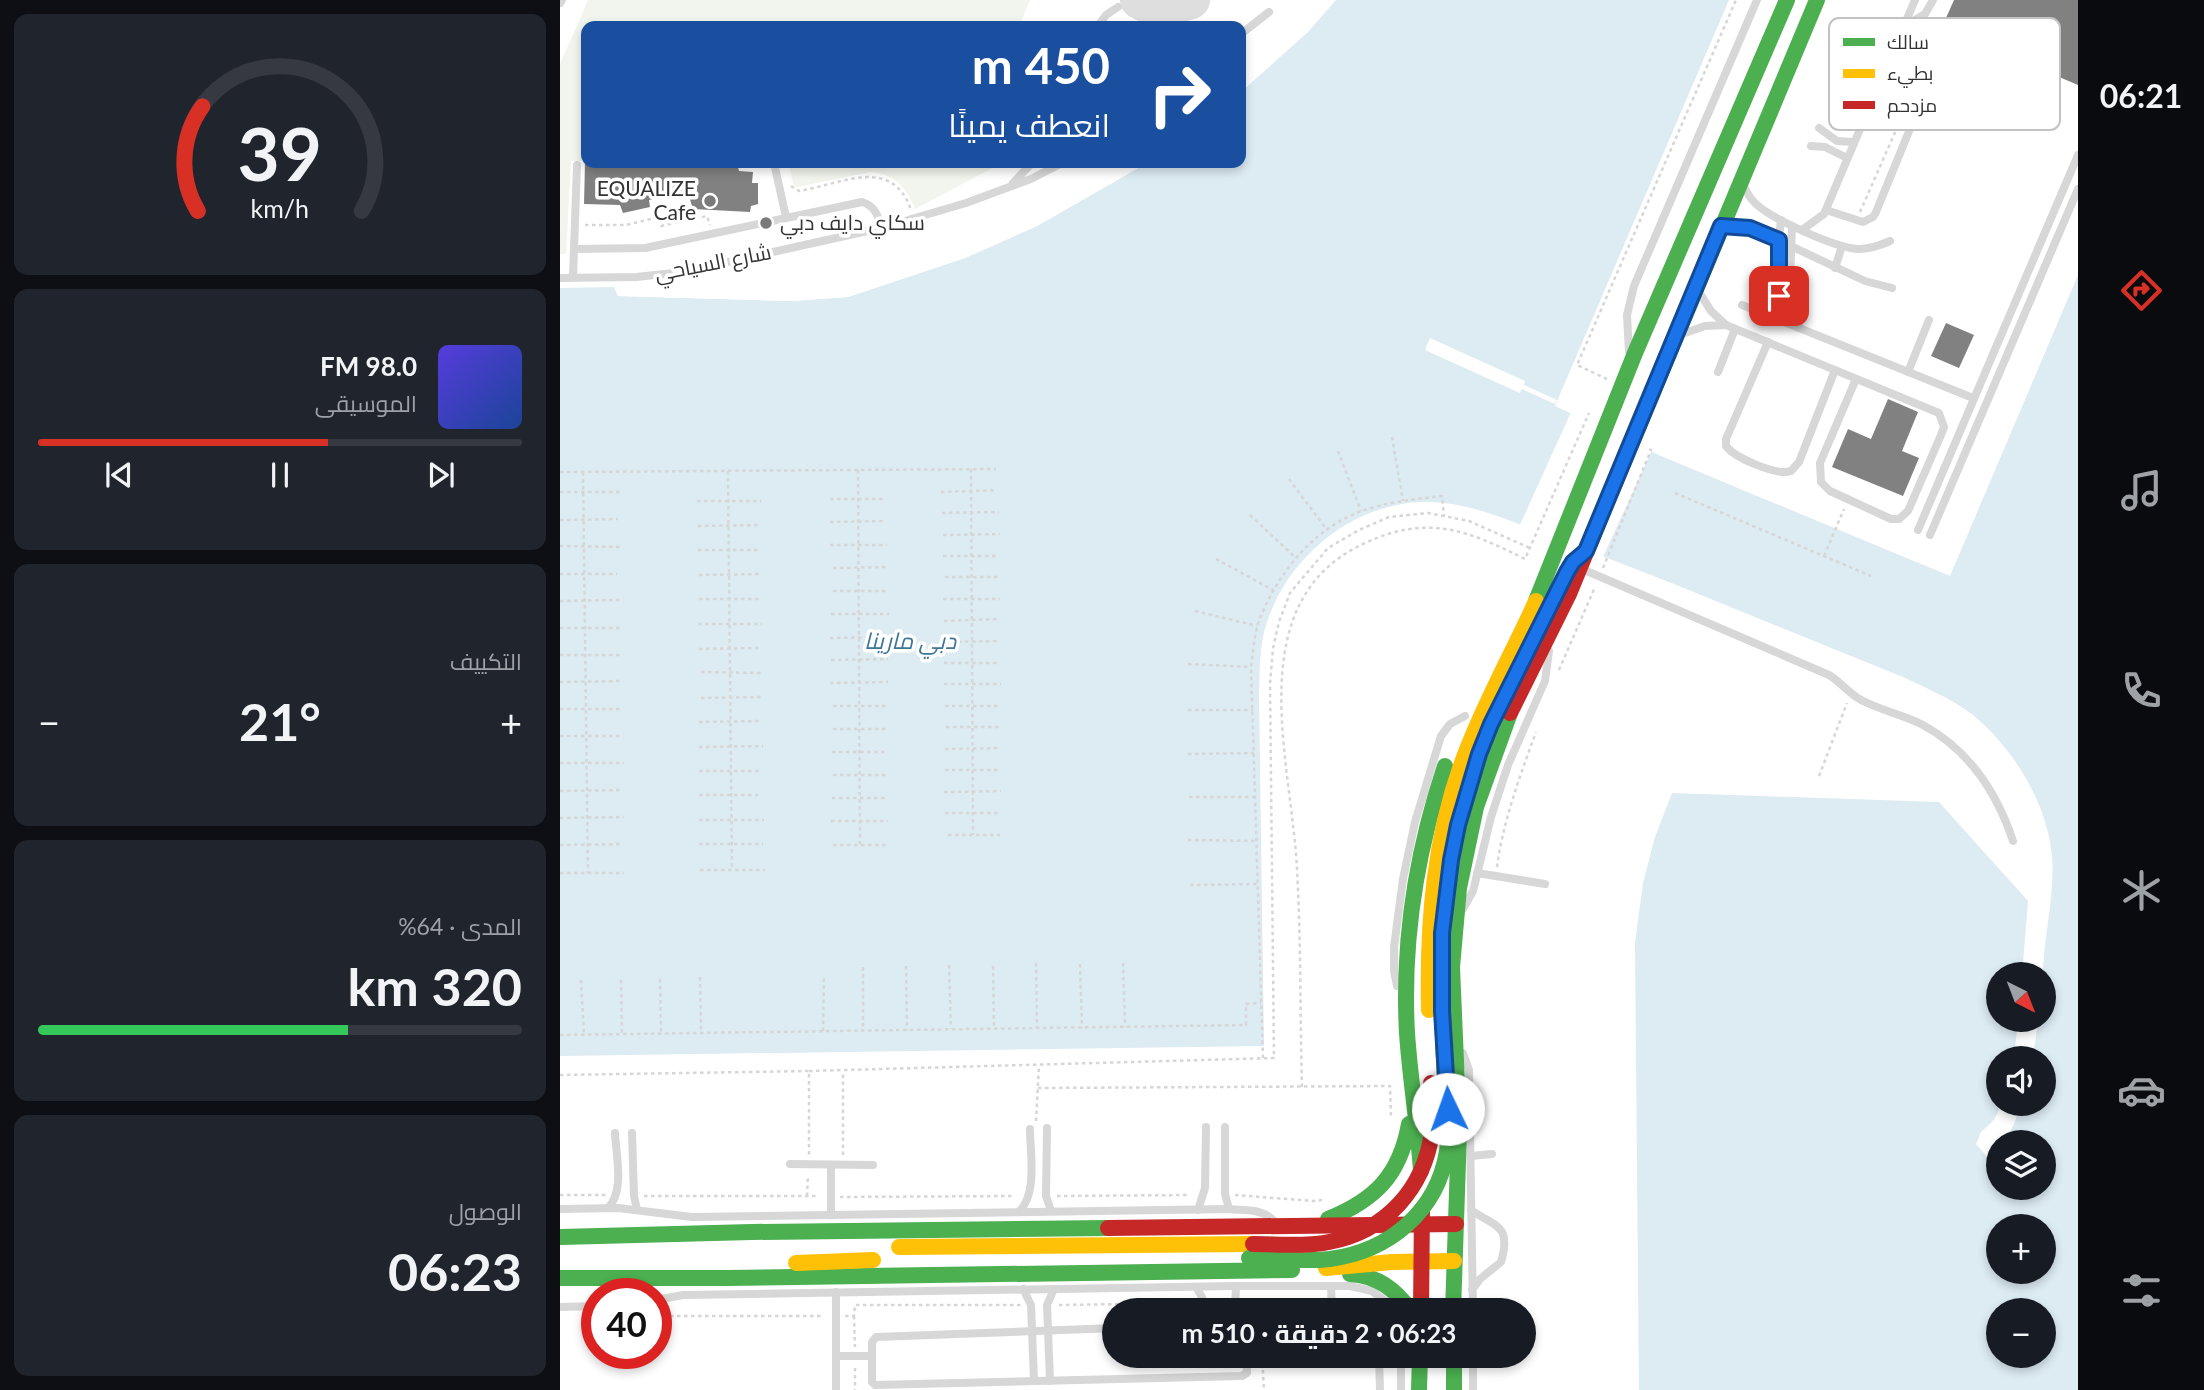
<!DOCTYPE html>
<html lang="ar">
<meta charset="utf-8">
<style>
body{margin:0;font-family:Lato,Cairo,sans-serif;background:#20242c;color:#f1f3f6;direction:rtl;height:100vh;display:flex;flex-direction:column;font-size:26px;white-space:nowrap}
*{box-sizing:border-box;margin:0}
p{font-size:23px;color:#9ea1a6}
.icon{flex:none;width:38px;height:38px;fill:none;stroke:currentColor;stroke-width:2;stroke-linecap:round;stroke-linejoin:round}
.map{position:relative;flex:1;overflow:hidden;direction:ltr}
.details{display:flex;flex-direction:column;gap:14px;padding:14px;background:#0d0f14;width:560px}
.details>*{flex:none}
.guide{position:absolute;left:21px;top:21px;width:665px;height:147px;border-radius:14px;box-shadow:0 4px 10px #0003;direction:rtl;background:#1a4fa0;color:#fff;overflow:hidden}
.needle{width:46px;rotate:138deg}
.tools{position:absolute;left:1426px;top:962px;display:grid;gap:14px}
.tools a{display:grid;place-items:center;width:70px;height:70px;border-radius:50%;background:#171b24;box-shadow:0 4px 10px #0003;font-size:35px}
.speed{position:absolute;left:21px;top:1278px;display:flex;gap:14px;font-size:35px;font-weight:700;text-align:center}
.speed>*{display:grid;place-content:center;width:91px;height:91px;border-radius:50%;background:#171b24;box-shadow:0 4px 10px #0003;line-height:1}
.speed .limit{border:10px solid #d22;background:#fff;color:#111}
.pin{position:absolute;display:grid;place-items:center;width:60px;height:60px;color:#fff;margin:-30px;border-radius:14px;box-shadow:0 4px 10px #0006}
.me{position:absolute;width:77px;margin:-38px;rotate:357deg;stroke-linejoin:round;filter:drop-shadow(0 0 5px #0008)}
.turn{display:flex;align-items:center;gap:24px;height:147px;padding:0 21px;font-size:32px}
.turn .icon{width:91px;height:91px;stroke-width:2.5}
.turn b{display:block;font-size:49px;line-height:60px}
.big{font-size:52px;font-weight:700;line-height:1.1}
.details .tile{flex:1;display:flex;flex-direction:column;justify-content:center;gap:10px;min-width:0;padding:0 24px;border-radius:14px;background:#20242c}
.details .dial{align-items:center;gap:0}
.dial svg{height:182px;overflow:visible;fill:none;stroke:#363941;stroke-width:7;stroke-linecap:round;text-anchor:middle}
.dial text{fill:#f1f3f6;stroke:none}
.song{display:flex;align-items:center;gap:21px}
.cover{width:84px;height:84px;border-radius:10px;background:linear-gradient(135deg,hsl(250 70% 55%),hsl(220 70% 35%))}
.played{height:7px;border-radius:4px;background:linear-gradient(90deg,#d93025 60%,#363941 60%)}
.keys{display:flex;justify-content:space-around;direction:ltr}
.heat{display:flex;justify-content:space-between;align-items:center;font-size:38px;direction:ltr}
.charge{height:10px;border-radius:5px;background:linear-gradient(90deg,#34c759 64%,#363941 0)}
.trip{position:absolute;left:542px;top:1298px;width:434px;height:70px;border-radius:35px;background:#171b24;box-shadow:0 4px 10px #0003;font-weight:700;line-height:70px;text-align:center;direction:rtl}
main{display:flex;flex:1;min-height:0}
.menu{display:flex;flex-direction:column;width:126px;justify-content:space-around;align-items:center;background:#090b0e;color:#9ea1a6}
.menu .icon{width:49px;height:49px}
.menu .on{color:#d93025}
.menu b{font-size:32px;color:#f1f3f6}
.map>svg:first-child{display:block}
</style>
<main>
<nav class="menu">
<b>06:21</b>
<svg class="icon on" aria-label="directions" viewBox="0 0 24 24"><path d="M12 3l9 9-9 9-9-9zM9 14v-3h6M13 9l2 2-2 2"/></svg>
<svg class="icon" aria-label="music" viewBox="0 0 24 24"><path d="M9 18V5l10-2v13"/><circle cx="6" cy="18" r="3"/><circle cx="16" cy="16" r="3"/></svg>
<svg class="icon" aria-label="phone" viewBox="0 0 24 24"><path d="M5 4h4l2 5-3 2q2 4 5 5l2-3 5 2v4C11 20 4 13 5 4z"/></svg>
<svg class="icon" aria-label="climate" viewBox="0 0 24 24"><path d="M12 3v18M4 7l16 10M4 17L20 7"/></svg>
<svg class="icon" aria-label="car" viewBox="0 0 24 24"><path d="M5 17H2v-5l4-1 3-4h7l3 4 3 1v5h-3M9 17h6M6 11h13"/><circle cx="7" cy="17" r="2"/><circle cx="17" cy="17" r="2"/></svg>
<svg class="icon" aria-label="filters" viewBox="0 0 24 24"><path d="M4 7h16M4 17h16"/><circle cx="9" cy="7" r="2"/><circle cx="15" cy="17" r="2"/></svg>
</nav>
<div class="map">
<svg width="1518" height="1390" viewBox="0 0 1518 1390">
<rect width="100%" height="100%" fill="#fff"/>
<g fill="#f1f5ed">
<polygon points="28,0 470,0 459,26 26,26 26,161 11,161 6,254 0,254 0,64"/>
<path d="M 229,163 L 442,163 L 355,209 C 347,188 335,174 311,172 L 237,187 L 233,184 Z"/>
</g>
<path fill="#ddebf3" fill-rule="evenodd" d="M 776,0 L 1169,0 L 995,406 L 1101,456 L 1390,576 L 1518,275 L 1518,1390 L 1079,1390 L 1075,943 L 1083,883 L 1095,837 L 1112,793 L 1379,802 L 1468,901 L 1462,975 L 1438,975 L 1438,1020 L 1458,1020 L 1454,1059 L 1438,1059 L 1438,1104 L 1442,1104 L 1434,1120 L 1421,1132 L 1416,1144 L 1427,1157 L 1438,1156 L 1438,1188 L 1484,1188 L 1484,1143 L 1443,1143 L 1454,1124 L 1461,1104 L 1484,1104 L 1484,1059 L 1473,1059 L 1478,1020 L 1484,1020 C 1484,1005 1483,987 1483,973 C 1484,934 1495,896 1492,856 C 1487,803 1454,749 1413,715 C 1392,699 1366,688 1343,677 C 1230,632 1118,584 1003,541 C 959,525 910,500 861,502 C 790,505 727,558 706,625 C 699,647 700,671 699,694 L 704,1046 L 0,1056 L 0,288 L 54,287 L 58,296 L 231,301 L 288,297 L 405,258 L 477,226 L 587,163 L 681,163 L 681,92 L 748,32 ZM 1438,1227 L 1484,1227 L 1484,1272 L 1438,1272 ZM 1438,1311 L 1484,1311 L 1484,1356 L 1438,1356 Z"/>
<g fill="#fff">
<polygon points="581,163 587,163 477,226 405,258 288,297 231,301 58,296 54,287 58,287 60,292 231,297 288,293 404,255 475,223"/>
<polygon points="870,338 965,381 964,385 997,400 995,404 962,389 960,393 865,350"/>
<polygon points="1012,410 1093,448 1042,559 959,527"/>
</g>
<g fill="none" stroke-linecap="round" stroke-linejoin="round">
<path stroke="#dedede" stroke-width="38" d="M 579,0 C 594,10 615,5 631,0"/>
</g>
<g fill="#818181">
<polygon points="1394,0 1518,0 1518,85 1382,27"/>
<polygon points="25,163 177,163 179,171 193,172 192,183 198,183 198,204 191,206 190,212 133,209 127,190 89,200 90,207 63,213 60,205 24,204"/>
<polygon points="1386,323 1414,335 1399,368 1371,356"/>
<polygon points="1328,399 1358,412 1342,451 1359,458 1343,496 1272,467 1288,429 1311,439"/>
</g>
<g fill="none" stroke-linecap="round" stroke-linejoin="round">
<g stroke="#d6d6d6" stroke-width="2.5" stroke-dasharray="3.5 3.5" stroke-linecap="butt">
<polyline points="1297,38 1323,48"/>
<polyline points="1342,56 1365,65 1356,84"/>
<polyline points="1335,100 1347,104"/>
<path d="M 231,186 L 239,191 C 282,184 332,155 351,210"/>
<polyline points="1300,212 1344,112"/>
<polyline points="25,225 66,225 99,217 101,226 147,216 150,225"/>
<polyline points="1047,379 1017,365 1176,0"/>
<polyline points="832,437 843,501"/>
<polyline points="778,451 801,511"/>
<polyline points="411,469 413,835"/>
<polyline points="298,470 300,845"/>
<polyline points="168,471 172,870"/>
<polyline points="0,472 436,469"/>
<polyline points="23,472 28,873"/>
<polyline points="729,479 767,530"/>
<polyline points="0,492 60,492"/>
<polyline points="381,492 437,490"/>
<polyline points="1115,493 1311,576"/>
<polyline points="270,499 326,499"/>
<polyline points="137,501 201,501"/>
<polyline points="382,513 439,512"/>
<polyline points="690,515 736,558"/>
<polyline points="0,520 58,519"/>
<polyline points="270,522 326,521"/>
<polyline points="138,526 201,525"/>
<polyline points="383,535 440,534"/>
<polyline points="270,545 327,545"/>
<polyline points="0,546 61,547"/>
<polyline points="138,550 201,550"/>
<polyline points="383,556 439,556"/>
<polyline points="1264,556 1284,509"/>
<polyline points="656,559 713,590"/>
<polyline points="273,568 327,567"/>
<polyline points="1043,568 1091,450 1088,449"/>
<polyline points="0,574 57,574"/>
<polyline points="139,575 202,574"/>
<polyline points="385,577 440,577"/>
<polyline points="273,591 328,591"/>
<polyline points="139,599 200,599"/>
<polyline points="383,599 440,599"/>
<polyline points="0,601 61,600"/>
<polyline points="635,611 697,626"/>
<polyline points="271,614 329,614"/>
<polyline points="384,621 438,619"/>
<polyline points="138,624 202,624"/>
<polyline points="0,628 62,628"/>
<polyline points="270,638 327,637"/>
<polyline points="384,642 440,641"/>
<polyline points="139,649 201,648"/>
<polyline points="0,655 62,655"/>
<polyline points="271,660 328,659"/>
<polyline points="384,663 440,663"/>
<polyline points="628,664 691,667"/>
<polyline points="999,670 1035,587"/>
<polyline points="141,672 201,673"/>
<polyline points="0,682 62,681"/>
<polyline points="270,683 328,682"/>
<polyline points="384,684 441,684"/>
<polyline points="141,698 201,697"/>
<polyline points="273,706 328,706"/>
<polyline points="385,706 441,706"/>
<polyline points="0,709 63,709"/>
<polyline points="628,710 693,710"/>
<polyline points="139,722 202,721"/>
<polyline points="386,727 440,727"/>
<polyline points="273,729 328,729"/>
<polyline points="0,736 63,736"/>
<polyline points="139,747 203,746"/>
<polyline points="385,749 441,748"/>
<polyline points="272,752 327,752"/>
<polyline points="628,754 694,753"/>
<polyline points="0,763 64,763"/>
<polyline points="385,770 440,770"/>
<polyline points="139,771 202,771"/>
<polyline points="273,775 329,775"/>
<polyline points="1259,776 1287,703"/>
<polyline points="0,791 63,790"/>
<polyline points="384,792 441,791"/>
<polyline points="139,795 198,795"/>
<polyline points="629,797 695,797"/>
<polyline points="272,798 327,798"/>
<polyline points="385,813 441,813"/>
<polyline points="0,818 64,817"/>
<polyline points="139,820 204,820"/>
<polyline points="271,821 328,821"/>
<polyline points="388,835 440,835"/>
<polyline points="628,840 696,841"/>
<polyline points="139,844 203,844"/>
<polyline points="0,845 63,844"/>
<polyline points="273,845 329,845"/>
<path d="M 937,867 C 943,821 960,776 976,732"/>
<polyline points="140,870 205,870"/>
<polyline points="0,873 64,873"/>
<polyline points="630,885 697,884"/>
<polyline points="476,963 477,1029"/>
<polyline points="563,963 565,1027"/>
<polyline points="520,964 522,1028"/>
<polyline points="389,965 391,1029"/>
<polyline points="346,966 347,1030"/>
<polyline points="433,966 434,1029"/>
<polyline points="303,967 303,1031"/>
<polyline points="140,977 141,1033"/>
<polyline points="100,979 101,1034"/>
<polyline points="21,980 24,1035"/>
<polyline points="61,980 62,1034"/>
<polyline points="263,1031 264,976"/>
<polyline points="0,1035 686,1025 686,1004 701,1003"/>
<path d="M 703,1058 L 691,667 C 693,653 694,637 698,624 C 715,576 753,528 802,511 C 827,502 855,499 882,496 L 884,516"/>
<polyline points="249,1071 714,1058 710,684 713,648 719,622 730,593 768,548 799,530 829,517 868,513 909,521 970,548"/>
<polyline points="0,1075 249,1071 249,1155"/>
<path d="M 742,1087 C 740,1014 741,942 737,869 C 732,763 678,601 805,543 C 868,514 907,530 965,559 L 1029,413"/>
<polyline points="478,1088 830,1086 831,1116"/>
<polyline points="476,1121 479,1065"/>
<polyline points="283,1155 283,1071"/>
<polyline points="0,1195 46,1195"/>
<polyline points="675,1195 753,1201 763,1200"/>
<polyline points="84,1196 259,1196"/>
<polyline points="247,1196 248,1175"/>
<polyline points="497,1196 630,1195"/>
<polyline points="280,1197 455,1196"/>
<polyline points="684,1301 700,1301 700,1311"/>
<polyline points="499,1305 632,1303"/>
<polyline points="96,1316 264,1316"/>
<polyline points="285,1316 294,1316 295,1305 461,1305"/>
<polyline points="294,1316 295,1347"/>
<polyline points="702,1356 704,1390"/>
<polyline points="295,1368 295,1390"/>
</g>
<g stroke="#d7d7d7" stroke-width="8">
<polyline points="0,3 2,0"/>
<polyline points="538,26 546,15 558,7"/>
<polyline points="1343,27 1365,14 1373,0"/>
<polyline points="681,34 709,12"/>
<polyline points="1259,128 1277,141 1294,142"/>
<polyline points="1251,146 1265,147 1287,158"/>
<polyline points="214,163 226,217"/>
<polyline points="453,183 472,163"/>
<path d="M 1184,185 C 1186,192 1190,198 1195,203 C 1211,219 1276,248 1298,249 C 1310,249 1319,246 1330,241"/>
<polyline points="1266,210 1303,222 1313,217 1316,212 1361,102 1356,95 1321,78"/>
<path d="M 1221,220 C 1217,255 1213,290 1227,323"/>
<polyline points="1167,226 1199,231 1305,281 1332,288"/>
<polyline points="1232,226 1230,280 1239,328"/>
<polyline points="1242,230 1264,214 1355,0"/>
<path d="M 14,249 L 85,248 L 302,202 C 315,206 318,215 321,228"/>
<polyline points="1275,268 1282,246"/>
<polyline points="13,277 17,165"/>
<polyline points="0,278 76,277 123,272 321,228 406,203 471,179 502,163"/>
<polyline points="1139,292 1151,311 1166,325 1379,413 1384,427 1381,435 1348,511 1339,519 1331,519 1270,491 1261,482 1260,463 1296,379"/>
<polyline points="1182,305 1413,398"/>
<polyline points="1125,333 1145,326 1166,325"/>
<path d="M 1208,342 L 1166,439 L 1166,446 C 1175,458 1217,476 1231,471 L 1239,462 L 1275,370"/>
<polyline points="1069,352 1067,315 1074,286 1197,0"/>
<polyline points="1158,372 1175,329"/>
<polyline points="1348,372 1369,320"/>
<polyline points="1358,530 1518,155"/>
<polyline points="1370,535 1518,189"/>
<path d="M 1022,569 L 1269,675 C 1282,683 1290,695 1303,701 C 1323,711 1344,715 1363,725 C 1409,750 1437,793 1453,841"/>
<polyline points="917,873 985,884"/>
<polyline points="903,909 913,891 931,817 948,765 985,681 989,651"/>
<polyline points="837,986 834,971 834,947 843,879 855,822 881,736 890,724 905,716"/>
<polyline points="903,1053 909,1070 913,1311"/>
<polyline points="665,1127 665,1194 669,1209"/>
<polyline points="487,1128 486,1196 491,1211"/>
<polyline points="72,1133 74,1196 77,1210"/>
<polyline points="911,1156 932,1154"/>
<polyline points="230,1164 313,1165"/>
<polyline points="271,1165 271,1215"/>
<path d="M 48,1208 C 65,1191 56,1155 55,1133"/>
<path d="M 0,1209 L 58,1208 L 132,1217 L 669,1209 C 686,1211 703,1208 715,1222"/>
<polyline points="638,1210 645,1188 646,1127"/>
<path d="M 911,1210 C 935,1227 952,1224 941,1262 L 920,1279 L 912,1290"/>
<path d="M 459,1212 C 478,1193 470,1153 470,1129"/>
<polyline points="771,1286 772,1311"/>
<polyline points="636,1287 642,1297 643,1311"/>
<polyline points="463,1289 471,1305 474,1381"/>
<polyline points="276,1292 276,1390"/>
<polyline points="96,1300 123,1295 193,1294 676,1286 790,1286 812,1291 828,1303 834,1311"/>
<polyline points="0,1307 37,1306"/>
<polyline points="675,1311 676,1286"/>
<polyline points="555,1328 316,1337 312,1342 312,1382 315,1385 682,1376 687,1373 686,1356"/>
<polyline points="276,1356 312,1356"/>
<polyline points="819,1356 820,1390"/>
<polyline points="913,1356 913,1390"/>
<polyline points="490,1381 487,1305 494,1289"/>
<polyline points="841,1390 841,1356"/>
</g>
<g stroke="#4caf50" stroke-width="16">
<polyline points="1039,521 1257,0"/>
<polyline points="976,601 1075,353 1227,0"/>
<path d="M 861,1171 C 858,1125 850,1079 847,1033 C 842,942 856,853 885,766"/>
<path d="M 768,1219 C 815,1200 840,1175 849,1124"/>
<polyline points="0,1237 192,1232 548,1228"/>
<path d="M 790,1274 C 818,1276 835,1289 851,1311"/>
<polyline points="0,1278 166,1278 732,1270"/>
<polyline points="893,1311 899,1132 892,967 899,888 916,807 950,713"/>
<polyline points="894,1356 894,1390"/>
<polyline points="859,1390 860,1356"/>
</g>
<g stroke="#ffc107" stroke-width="16">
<path d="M 869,1010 C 867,922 874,834 906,752 C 926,700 953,652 976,601"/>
<polyline points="339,1247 693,1244"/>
<polyline points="236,1263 313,1260"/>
<polyline points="766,1268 832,1262 894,1261"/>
</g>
<g stroke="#c62828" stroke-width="16">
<polyline points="950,713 1009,594 1039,521"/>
<polyline points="548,1228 896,1224"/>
<polyline points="861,1311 862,1209"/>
</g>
<path stroke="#4caf50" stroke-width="16" d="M 689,1258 C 716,1259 743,1262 770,1259 C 829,1251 877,1212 887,1151 C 890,1137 887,1122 886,1108 C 885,1076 883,1043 882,1011"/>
<path stroke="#c62828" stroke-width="16" d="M 693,1244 C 718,1244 744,1247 769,1242 C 826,1231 864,1189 872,1132 C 874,1116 872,1099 871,1083"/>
</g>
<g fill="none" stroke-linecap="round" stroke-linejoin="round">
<defs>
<polyline id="route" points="888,1109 882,1011 882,933 891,860 898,825 919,754 931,724 1007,572 1013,562 1026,551 1161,226 1190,228 1219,240 1219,296"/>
</defs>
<use href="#route" stroke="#114b97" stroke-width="18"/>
<use href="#route" stroke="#1a73e8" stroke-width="12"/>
</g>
<g fill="#7a7a7a" stroke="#fff" stroke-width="2.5">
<circle cx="150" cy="201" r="7"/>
<circle cx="206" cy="223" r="7"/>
</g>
<g text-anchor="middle" stroke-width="7" stroke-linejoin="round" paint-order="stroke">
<g font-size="21" fill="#333" stroke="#fff" text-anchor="end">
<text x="136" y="196">EQUALIZE<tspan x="136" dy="24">Cafe</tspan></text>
<text x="220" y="230" text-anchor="start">سكاي دايف دبي</text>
</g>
<g font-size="21" fill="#333" stroke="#fff">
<text transform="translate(153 263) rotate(-11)" y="7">شارع السياحي</text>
</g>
<g font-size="23" font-style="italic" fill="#3f7597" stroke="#fff">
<text x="350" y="649">دبي مارينا</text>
</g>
</g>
<rect x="1269" y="18" width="231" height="112" rx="10" fill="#fff" stroke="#c2c2c2" stroke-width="2"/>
<rect x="1283" y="38" width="32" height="8" fill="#4caf50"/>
<rect x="1283" y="69" width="32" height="9" fill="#ffc107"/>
<rect x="1283" y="101" width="32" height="8" fill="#c62828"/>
<g font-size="19" fill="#333">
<text x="1327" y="49">سالك</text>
<text x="1327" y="80">بطيء</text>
<text x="1327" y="112">مزدحم</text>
</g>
</svg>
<div class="tools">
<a><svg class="needle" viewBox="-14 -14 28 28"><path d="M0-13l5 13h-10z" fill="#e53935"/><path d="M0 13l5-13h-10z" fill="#9ea1a6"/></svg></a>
<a><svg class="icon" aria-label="sound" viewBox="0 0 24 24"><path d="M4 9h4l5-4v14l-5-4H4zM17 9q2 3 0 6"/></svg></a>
<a><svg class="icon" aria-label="layers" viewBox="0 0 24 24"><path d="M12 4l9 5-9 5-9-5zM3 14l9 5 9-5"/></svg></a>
<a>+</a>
<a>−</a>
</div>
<div class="speed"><div class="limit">40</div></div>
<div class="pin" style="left:1219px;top:296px;background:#d93025"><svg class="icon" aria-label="arrive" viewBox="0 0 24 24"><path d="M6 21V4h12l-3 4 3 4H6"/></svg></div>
<svg class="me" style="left:888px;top:1109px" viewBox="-20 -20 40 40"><circle r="19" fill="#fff"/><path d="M0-13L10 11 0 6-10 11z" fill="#1a73e8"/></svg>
<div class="trip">06:23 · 2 دقيقة · 510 m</div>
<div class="guide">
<div class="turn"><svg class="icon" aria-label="right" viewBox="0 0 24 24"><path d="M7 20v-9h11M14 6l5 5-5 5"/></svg><div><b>450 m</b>انعطف يمينًا</div></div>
</div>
</div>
<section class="details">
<div class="tile dial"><svg viewBox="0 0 100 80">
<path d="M14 69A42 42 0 1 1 86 69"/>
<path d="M14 69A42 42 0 0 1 16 23" stroke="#d93025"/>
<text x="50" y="56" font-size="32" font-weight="700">39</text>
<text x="50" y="72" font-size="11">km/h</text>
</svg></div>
<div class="tile">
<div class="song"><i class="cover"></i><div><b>98.0 FM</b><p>الموسيقى</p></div></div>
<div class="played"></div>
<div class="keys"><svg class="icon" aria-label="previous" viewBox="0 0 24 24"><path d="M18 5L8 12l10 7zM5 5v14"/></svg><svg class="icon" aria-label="pause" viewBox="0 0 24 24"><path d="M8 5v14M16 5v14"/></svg><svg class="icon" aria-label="next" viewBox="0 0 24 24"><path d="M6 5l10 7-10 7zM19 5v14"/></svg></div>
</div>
<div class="tile"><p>التكييف</p>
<div class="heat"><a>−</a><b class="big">21°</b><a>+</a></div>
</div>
<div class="tile"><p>المدى · 64%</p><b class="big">320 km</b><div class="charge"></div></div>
<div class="tile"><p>الوصول</p><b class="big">06:23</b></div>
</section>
</main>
